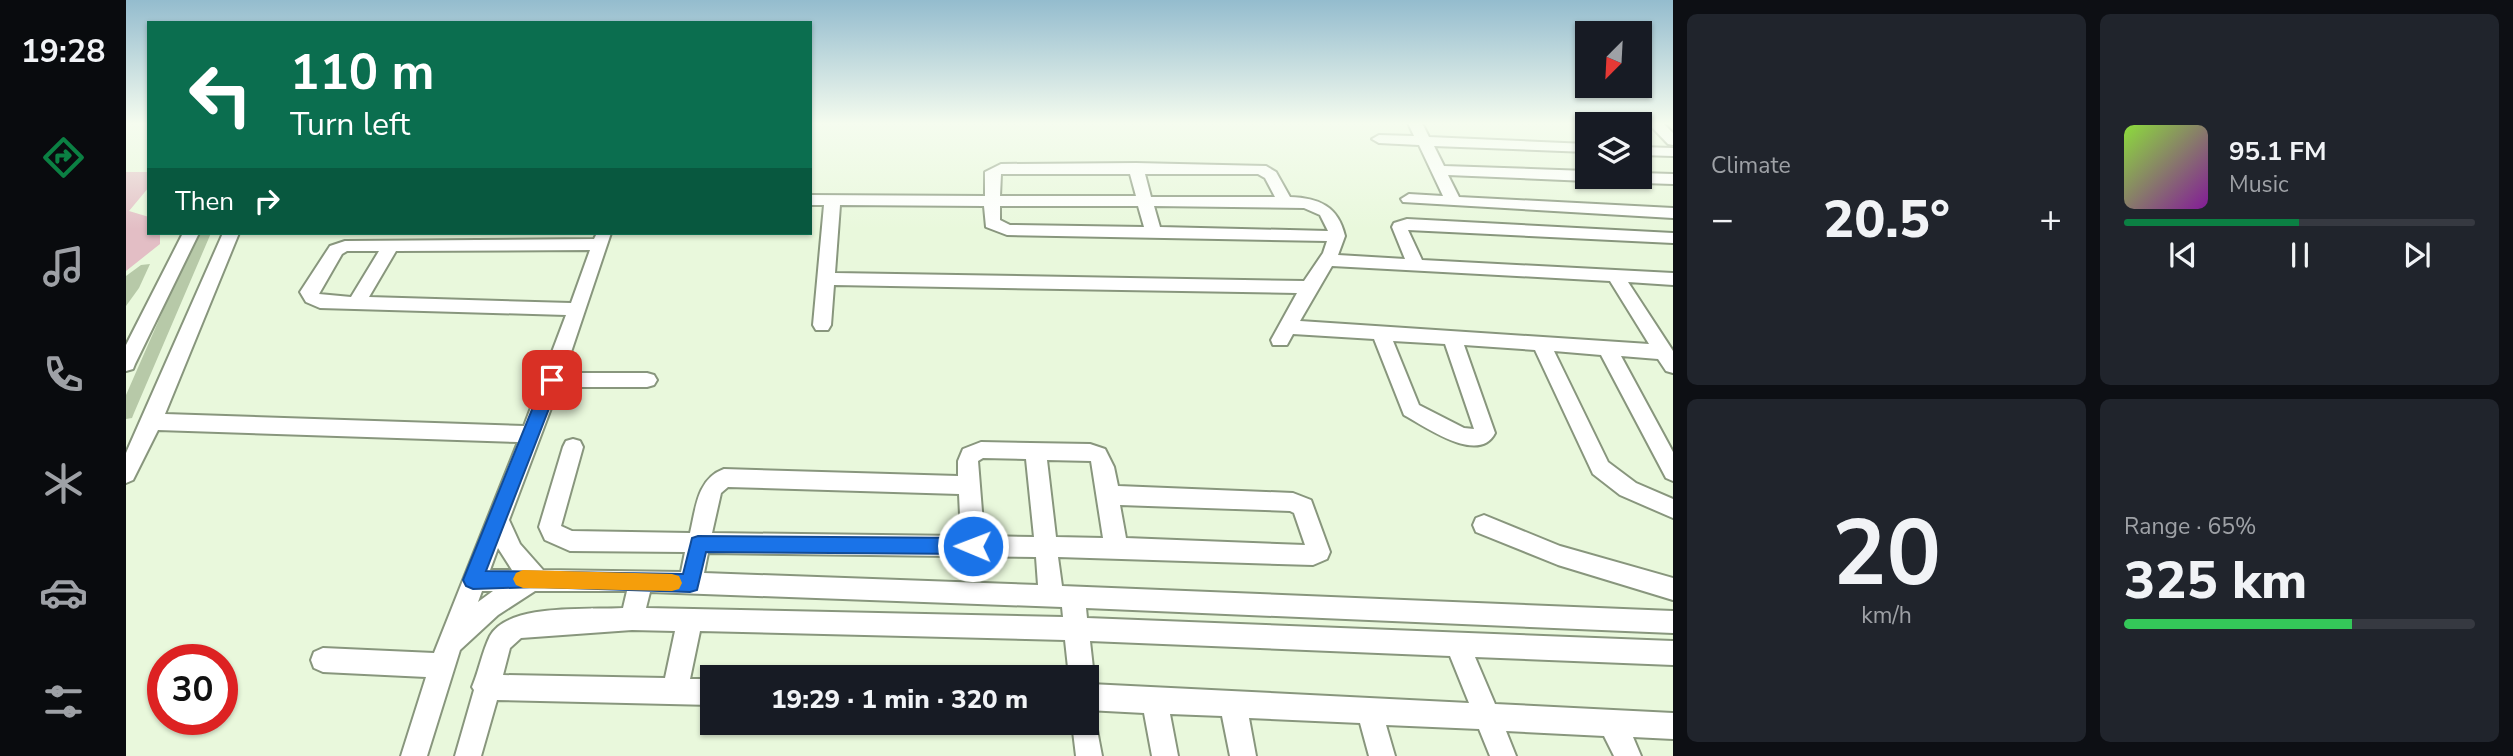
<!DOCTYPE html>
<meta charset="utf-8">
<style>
body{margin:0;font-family:"Nunito Sans",sans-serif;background:#20242c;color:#f1f3f6;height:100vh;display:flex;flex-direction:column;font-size:26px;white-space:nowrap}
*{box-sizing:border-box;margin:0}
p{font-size:23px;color:#9ea1a6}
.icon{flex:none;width:38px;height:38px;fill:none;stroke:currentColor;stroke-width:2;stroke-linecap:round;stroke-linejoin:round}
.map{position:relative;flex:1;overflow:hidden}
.sheet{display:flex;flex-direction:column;gap:14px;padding:14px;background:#0d0f14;width:840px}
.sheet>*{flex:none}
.banner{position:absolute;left:21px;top:21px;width:665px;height:214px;border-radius:0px;box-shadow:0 2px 5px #0004;background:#0b6e4f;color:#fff;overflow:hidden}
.needle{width:46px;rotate:204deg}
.tools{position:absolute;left:1449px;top:21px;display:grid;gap:14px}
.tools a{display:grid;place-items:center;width:77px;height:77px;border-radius:0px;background:#171b24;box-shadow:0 2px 5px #0004;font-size:35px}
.speed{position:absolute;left:21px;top:644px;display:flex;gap:14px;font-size:35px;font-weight:700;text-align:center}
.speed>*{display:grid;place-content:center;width:91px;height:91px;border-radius:50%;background:#171b24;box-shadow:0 2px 5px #0004;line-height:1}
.speed .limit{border:10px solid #d22;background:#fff;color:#111}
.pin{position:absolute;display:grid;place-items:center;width:60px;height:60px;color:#fff;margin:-30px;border-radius:14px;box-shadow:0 4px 10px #0006}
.me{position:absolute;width:77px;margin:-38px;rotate:271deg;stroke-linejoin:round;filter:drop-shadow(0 0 5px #0008)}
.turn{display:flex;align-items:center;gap:24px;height:147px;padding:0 28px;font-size:32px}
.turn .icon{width:91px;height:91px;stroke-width:2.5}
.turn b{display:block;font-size:49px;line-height:60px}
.then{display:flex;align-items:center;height:66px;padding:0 28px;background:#0003;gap:14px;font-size:26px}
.big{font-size:52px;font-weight:800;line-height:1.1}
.sheet .widget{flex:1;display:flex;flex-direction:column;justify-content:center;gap:10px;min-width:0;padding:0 24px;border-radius:10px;background:#20242c}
.sheet .dial{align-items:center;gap:0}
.dial b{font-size:91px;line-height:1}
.song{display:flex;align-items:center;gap:21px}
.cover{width:84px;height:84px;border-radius:10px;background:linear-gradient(135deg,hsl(90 70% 55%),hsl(290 70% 35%))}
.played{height:7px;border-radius:4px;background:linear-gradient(90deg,#0b8043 50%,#363941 50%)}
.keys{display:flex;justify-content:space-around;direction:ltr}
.heat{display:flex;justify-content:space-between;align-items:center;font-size:38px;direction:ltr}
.charge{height:10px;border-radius:5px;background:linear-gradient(90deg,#34c759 65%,#363941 0)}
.sheet .tiles{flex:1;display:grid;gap:14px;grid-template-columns:repeat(2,1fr)}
.trip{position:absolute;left:574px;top:665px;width:399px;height:70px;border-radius:0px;background:#171b24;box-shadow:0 2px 5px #0004;font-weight:800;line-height:70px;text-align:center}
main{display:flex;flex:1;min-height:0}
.menu{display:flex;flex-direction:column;width:126px;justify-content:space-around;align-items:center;background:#090b0e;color:#9ea1a6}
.menu .icon{width:49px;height:49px}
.menu .active{color:#0b8043}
.menu b{font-size:32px;color:#f1f3f6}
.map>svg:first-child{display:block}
</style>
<main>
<nav class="menu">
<b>19:28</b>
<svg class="icon active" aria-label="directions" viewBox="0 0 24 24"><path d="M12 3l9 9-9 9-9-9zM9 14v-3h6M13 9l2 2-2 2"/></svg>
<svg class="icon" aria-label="music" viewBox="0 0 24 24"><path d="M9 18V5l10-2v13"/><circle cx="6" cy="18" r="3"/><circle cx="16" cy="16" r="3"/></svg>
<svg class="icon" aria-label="phone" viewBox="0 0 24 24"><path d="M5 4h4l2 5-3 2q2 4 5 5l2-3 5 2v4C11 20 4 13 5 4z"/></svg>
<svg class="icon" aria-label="climate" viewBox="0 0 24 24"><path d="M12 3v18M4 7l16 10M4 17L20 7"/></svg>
<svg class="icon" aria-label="car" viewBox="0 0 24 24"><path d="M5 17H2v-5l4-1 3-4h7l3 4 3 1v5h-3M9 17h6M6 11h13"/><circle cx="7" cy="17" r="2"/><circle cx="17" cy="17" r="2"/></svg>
<svg class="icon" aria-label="filters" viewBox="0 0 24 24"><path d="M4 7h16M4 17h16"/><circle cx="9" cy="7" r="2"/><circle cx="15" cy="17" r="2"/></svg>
</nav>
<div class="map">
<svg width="1547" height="756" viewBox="0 0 1547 756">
<rect width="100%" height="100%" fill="#e9f8dc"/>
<polygon fill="#e3bec5" points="0,172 23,172 23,187 3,211 23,217 23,233 34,233 34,244 0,271"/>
<polygon fill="#b7c9a8" points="24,264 13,288 0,306 0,276 15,265"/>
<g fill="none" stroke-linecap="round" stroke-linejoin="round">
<polygon fill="#b7c9a8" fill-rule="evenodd" points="71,233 85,233 8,413 6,418 0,419 0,395"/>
<defs>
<g id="minor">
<polygon points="1282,123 1296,123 1303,137 1461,144 1461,152 1308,146 1318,166 1461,171 1461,177 1468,177 1461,181 1322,175 1333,197 1547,208 1547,218 1277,202 1275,199 1283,194 1317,196 1293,145 1253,143 1246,139 1253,135 1288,136"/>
<polygon points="1522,123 1537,123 1547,133 1547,145 1542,144"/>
<polygon points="1514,147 1547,148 1547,156 1514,155"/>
<path d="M 1010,163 L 1140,166 L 1150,172 L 1164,197 C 1193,198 1212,206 1219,236 L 1212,255 L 1279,259 L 1266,227 L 1268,223 L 1281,219 L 1547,233 L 1547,243 L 1282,230 L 1296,260 L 1547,273 L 1547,285 L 1502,282 L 1547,351 L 1547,373 L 1540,371 L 1532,359 L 1495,356 L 1547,452 L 1547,481 L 1540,478 L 1475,355 L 1428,351 L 1482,462 L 1510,483 L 1547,499 L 1547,518 L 1494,495 L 1467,474 L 1409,350 L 1338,345 L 1369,433 C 1353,465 1300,427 1278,415 L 1248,339 L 1167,334 L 1161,345 L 1147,345 L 1145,340 L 1171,293 L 708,285 L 705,325 L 702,330 L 690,330 L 687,325 L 698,205 L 684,205 L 684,195 L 859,196 L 859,172 L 875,164 ZM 875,174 L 1004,174 L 1010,196 L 874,196 ZM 1019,174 L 1132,174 L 1139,178 L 1149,197 L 1025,197 ZM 714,205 L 858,206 L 860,227 L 881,235 L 1201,241 L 1197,253 L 1178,281 L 709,273 ZM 874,206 L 1012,206 L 1018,227 L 884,225 L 874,220 ZM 1028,206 L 1178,208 L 1194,215 L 1202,231 L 1034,227 ZM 1206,266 L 1484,281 L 1523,344 L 1174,321 ZM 1267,341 L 1319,344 L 1348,429 L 1338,428 L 1293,405 Z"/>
<polygon points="1514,173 1547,174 1547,184 1486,182 1478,177 1514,177"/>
<polygon points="57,233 73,233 9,364 7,369 0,371 0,345"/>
<path d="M 97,233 L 113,233 L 39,414 L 398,426 L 440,315 L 194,308 L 180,302 L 174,292 L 204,246 L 219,241 L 468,239 L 471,233 L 485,233 L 438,373 L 521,373 L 528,375 L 531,380 L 528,385 L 521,387 L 433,387 L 383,520 L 394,544 L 417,570 L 555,572 L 559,552 L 444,551 L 419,540 L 413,527 L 437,447 L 440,441 L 447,439 L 454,441 L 457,447 L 435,526 L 446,531 L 564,533 C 570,508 571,479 598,469 L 832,476 L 832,461 L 837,449 L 855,442 L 964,444 L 979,449 L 988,467 L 992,486 L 1167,493 L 1185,500 L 1204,552 L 1201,559 L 1187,565 L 932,557 L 936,586 L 1547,611 L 1547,633 L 960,608 L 961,618 L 1547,641 L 1547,665 L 1349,657 L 1369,704 L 1547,713 L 1547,739 L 1507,737 L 1515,756 L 1488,756 L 1478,736 L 1380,731 L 1390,756 L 1364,756 L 1353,729 L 1260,725 L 1269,756 L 1243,756 L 1234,723 L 1123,718 L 1130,756 L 1104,756 L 1096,716 L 1044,714 L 1052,756 L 1026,756 L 1018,713 L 961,710 L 961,677 L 943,677 L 939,640 L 574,631 L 564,679 L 586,679 L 586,705 L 371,700 L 355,756 L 329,756 L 348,690 L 346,687 C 353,671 356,652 364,636 C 382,603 462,610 497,608 L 501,591 L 409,591 L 372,615 L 334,650 L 301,756 L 275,756 L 300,677 L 197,672 L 188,668 L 185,660 L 188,652 L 197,648 L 308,653 L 392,442 L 32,430 L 7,480 L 0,483 L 0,453 ZM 464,250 L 445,303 L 243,297 L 270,251 ZM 221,251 L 253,251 L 225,297 L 193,294 L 216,254 ZM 857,458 L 900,459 L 908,537 L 858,536 L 852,461 ZM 921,460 L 965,461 L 977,538 L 930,537 ZM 602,487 L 833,494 L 835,536 L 586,533 L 595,493 ZM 994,505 L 1164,511 L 1168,513 L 1179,545 L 1000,538 ZM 372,548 L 386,570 L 364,570 ZM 582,553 L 910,557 L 912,585 L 578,573 ZM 356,591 L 367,591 L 352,602 ZM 524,592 L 936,607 L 937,617 L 520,608 ZM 506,630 L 549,631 L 539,678 L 377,675 L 384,648 L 395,638 ZM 964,641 L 1324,656 L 1343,703 L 964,684 L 968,677 Z"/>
<polygon points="1358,515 1434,546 1547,578 1547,600 1432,565 1350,532 1347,525 1350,518"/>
<polygon points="961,711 968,714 976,756 950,756 946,723 961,723"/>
</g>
</defs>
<use href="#minor" stroke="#88967d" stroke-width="4"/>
<use href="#minor" fill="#fff" fill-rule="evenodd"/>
</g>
<linearGradient id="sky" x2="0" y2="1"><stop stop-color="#94bcce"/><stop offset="0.54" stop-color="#f5fcef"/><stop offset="1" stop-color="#f5fcef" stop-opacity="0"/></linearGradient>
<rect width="1547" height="229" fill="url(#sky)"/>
<polygon fill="#1a73e8" stroke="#114b97" stroke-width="2" points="426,374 434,380 360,571 557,574 566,538 572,536 847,538 853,540 856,546 853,552 847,554 580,552 571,590 564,592 411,587 347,589 340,586 337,580 418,380"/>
<polygon fill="#f59e0b" points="397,570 546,574 553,576 556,583 553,589 546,591 397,588 390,585 387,579 390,573"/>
</svg>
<div class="tools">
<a><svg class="needle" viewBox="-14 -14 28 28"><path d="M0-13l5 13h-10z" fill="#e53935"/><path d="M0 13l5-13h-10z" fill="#9ea1a6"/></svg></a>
<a><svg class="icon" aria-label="layers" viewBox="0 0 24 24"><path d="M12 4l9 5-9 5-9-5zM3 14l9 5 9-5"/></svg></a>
</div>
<div class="speed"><div class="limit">30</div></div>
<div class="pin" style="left:426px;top:380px;background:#d93025"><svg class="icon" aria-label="arrive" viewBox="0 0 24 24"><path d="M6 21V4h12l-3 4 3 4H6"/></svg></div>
<svg class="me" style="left:847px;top:546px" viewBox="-20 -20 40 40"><circle r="17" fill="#1a73e8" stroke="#fff" stroke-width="3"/><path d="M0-11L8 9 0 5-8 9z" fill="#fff"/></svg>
<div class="trip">19:29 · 1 min · 320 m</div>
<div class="banner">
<div class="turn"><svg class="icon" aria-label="left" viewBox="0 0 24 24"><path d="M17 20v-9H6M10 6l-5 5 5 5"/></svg><div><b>110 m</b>Turn left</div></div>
<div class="then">Then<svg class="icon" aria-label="right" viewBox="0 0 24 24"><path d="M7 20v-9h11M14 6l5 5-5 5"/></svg></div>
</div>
</div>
<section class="sheet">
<div class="tiles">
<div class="widget"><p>Climate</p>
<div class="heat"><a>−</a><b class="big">20.5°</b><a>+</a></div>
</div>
<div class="widget">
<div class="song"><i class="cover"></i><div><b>95.1 FM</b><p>Music</p></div></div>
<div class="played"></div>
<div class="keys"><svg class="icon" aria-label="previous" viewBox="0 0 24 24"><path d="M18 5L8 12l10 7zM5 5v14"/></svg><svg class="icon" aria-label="pause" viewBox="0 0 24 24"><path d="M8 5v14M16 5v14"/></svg><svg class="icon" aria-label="next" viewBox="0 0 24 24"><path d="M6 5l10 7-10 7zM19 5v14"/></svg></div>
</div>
<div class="widget dial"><b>20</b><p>km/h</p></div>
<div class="widget"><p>Range · 65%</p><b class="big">325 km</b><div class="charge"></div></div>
</div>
</section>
</main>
